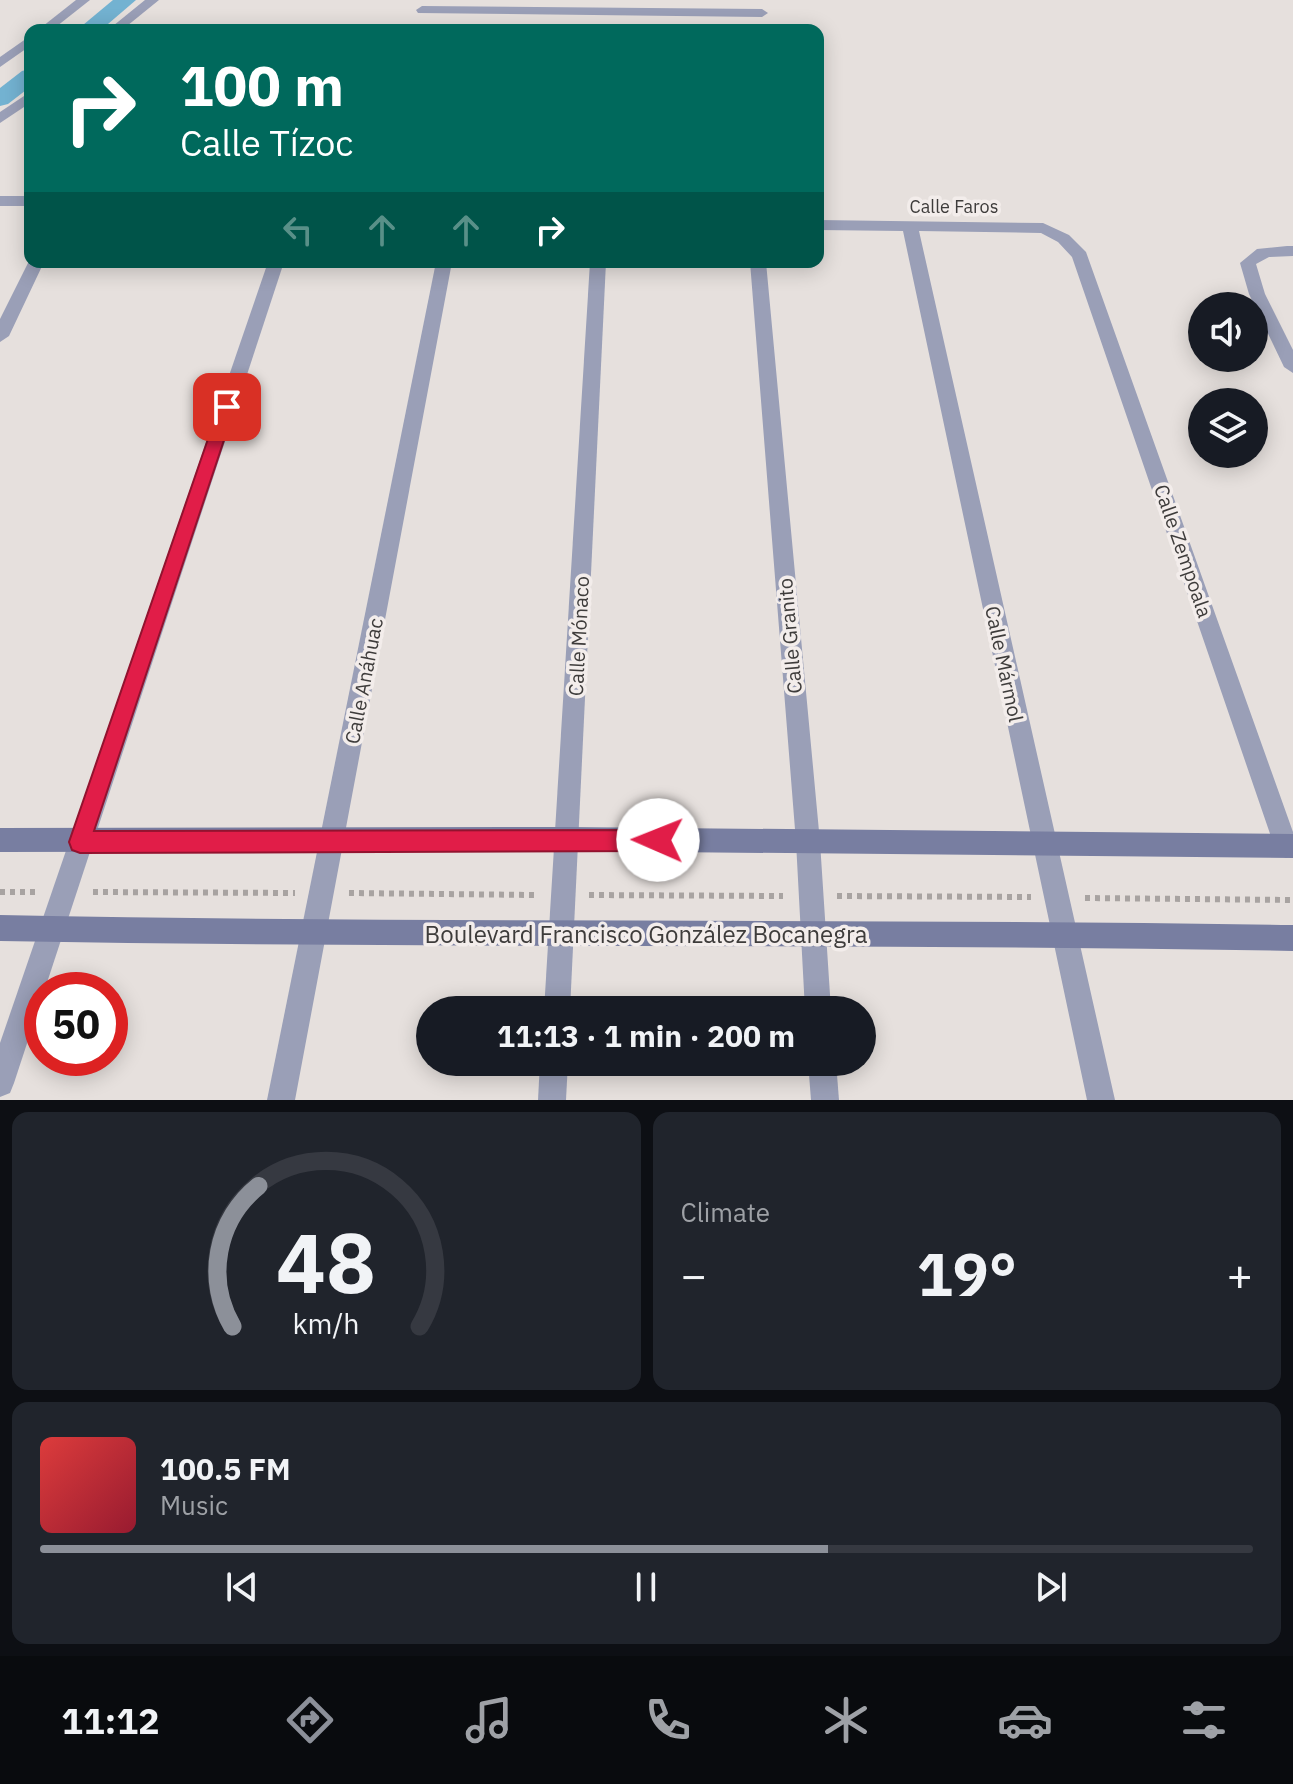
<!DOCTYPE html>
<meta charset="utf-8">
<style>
body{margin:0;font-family:"IBM Plex Sans",sans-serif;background:#20242c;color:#f1f3f6;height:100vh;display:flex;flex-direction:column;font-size:30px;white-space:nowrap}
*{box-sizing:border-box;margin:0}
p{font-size:26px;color:#9ea1a6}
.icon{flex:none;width:44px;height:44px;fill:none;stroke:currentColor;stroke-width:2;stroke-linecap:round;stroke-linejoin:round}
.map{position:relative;height:1100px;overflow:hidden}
.drawer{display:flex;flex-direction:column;gap:12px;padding:12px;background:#0d0f14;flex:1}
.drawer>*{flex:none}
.top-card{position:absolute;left:24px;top:24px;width:800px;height:244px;border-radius:16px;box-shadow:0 4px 20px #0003;background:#00695c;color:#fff;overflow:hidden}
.fabs{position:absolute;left:1188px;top:292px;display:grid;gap:16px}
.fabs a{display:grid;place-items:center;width:80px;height:80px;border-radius:50%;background:#171b24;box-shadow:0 4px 20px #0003;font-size:40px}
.speed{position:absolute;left:24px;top:972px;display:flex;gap:16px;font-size:40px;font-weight:700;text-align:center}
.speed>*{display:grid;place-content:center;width:104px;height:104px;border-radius:50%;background:#171b24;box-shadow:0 4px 20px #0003;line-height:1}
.speed .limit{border:12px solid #d22;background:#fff;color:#111}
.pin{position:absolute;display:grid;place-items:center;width:68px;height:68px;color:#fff;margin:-34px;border-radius:16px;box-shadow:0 4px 12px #0006}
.me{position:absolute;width:88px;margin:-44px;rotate:271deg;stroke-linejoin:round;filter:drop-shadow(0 0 6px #0008)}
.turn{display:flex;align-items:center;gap:28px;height:168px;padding:0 24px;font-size:36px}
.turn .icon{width:104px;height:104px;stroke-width:2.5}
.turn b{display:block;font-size:56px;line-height:68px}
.lanes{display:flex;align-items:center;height:76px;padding:0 24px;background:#0003;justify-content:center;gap:40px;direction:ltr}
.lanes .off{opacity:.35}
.big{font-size:60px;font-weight:800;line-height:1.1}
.drawer .card{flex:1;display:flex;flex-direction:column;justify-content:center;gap:12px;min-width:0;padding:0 28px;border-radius:16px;background:#20242c}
.drawer .dial{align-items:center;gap:0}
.dial svg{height:208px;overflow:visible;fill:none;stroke:#363941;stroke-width:7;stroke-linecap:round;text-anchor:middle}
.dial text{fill:#f1f3f6;stroke:none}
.song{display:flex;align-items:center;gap:24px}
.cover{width:96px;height:96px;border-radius:12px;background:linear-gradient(135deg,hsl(0 70% 55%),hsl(350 70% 35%))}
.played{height:8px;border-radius:4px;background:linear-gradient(90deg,#8c9099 65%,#363941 65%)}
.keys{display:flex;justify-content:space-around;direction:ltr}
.heat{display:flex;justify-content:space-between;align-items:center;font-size:44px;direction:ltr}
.drawer .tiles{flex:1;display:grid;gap:12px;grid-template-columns:1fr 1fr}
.card:last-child{grid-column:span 2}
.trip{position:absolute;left:416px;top:996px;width:460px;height:80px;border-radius:40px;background:#171b24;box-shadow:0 4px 20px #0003;font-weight:800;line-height:80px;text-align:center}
.tabs{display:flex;height:128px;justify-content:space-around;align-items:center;background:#090b0e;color:#9ea1a6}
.tabs .icon{width:56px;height:56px}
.tabs .active{color:#8c9099}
.tabs b{font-size:36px;color:#f1f3f6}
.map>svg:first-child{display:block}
</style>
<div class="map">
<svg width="1293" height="1100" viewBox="0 0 1293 1100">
<rect width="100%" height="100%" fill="#e6e0dd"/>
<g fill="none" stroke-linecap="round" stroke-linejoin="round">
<g fill="#73b2d1" fill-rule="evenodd">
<polygon points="113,0 136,0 101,30 77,30"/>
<polygon points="30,69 30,87 8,104 0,106 0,88 22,71"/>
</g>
<g stroke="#a8a3a1" stroke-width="6" stroke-dasharray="5 5" stroke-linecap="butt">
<polyline points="0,892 35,892"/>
<polyline points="93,892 295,893"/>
<polyline points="349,893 535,895"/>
<polyline points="589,895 783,896"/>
<polyline points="837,896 1031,897"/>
<polyline points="1085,898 1293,900"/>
</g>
<g fill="#9a9fb7" fill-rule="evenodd">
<polygon points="76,0 90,0 52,30 38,30"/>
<polygon points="145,0 159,0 122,30 108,30"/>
<polygon points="422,6 762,9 768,13 762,17 418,13 416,10"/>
<polygon points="30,36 30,46 0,67 0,57"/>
<polygon points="30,92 30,103 0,123 0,112"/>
<rect x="0" y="196" width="30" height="10"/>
<polygon points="818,220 1043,223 1069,235 1086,252 1293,832 1293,855 1286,858 1277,854 1072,257 1058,242 1041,233 919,231 1115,1100 1087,1100 903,231 818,230"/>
<polygon points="1287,246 1293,246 1293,256 1269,257 1256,264 1265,294 1293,350 1293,373 1284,367 1249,294 1240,263 1257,249"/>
<polygon points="30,259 30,262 44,262 9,336 0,342 0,319"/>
<polygon points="268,262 284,262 14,1083 10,1093 0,1097 0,1043"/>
<polygon points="436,262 452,262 295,1100 267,1100"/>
<polygon points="590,262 606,262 570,1010 544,1010"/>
<polygon points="750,262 766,262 820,842 831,1010 805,1010 796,842"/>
<polygon points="540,1062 568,1062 566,1100 538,1100"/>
<polygon points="808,1062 836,1062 839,1100 811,1100"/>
</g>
<g fill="#787ea1" fill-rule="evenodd">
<polygon points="568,827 1293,834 1293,858 568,851 0,852 0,828"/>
<path d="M 0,915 C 431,924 862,918 1293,925 L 1293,951 C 862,943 431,949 0,941 Z"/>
</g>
</g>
<polygon fill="#e11d48" stroke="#92132f" stroke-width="2" points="227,401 235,407 94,831 658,830 666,833 669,840 666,848 658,851 80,853 72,850 69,842 219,407"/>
<g text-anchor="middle" stroke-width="7" stroke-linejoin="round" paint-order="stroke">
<g font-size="18" fill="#3e3c3b" stroke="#f3edeb">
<text x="954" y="213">Calle Faros</text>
</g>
<g font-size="20" fill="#3e3c3b" stroke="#f3edeb">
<text transform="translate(1183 551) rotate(71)" y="7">Calle Zempoala</text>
<text transform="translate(579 636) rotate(-87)" y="7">Calle Mónaco</text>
<text transform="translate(790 636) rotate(-95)" y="7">Calle Granito</text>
<text transform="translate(1004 664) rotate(78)" y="7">Calle Mármol</text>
<text transform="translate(364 681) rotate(-79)" y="7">Calle Anáhuac</text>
</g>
<g font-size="24" fill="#3e3c3b" stroke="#f3edeb">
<text x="646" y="943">Boulevard Francisco González Bocanegra</text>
</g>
</g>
</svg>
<div class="fabs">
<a><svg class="icon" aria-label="sound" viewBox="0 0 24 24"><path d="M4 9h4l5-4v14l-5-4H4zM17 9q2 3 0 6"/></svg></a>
<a><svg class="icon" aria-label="layers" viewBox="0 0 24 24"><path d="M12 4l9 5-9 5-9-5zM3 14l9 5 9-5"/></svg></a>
</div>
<div class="speed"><div class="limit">50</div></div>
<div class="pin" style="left:227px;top:407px;background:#d93025"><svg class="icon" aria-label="arrive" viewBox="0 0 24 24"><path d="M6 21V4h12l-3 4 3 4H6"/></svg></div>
<svg class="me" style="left:658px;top:840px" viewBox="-20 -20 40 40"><circle r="19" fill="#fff"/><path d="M0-13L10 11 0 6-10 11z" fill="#e11d48"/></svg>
<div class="trip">11:13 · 1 min · 200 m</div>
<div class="top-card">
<div class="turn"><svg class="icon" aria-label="right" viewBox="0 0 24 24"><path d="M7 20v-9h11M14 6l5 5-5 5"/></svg><div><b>100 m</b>Calle Tízoc</div></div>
<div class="lanes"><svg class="icon off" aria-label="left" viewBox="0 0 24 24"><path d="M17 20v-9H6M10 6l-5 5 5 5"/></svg><svg class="icon off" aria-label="ahead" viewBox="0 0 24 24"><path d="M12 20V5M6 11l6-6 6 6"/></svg><svg class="icon off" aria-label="ahead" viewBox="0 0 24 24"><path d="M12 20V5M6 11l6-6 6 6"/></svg><svg class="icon" aria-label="right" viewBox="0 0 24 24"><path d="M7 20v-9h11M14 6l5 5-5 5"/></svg></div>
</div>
</div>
<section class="drawer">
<div class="tiles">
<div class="card dial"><svg viewBox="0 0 100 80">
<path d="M14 69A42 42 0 1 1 86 69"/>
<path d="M14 69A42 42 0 0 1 24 15" stroke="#8c9099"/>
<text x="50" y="56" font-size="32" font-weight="700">48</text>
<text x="50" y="72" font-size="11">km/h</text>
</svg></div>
<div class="card"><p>Climate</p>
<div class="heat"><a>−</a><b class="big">19°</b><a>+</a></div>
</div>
<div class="card">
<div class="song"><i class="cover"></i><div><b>100.5 FM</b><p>Music</p></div></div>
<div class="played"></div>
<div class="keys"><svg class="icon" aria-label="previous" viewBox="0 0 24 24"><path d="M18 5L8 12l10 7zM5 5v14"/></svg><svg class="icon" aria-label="pause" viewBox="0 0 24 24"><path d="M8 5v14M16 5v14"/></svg><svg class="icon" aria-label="next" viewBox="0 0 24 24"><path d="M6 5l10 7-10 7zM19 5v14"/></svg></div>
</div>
</div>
</section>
<nav class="tabs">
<b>11:12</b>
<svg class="icon active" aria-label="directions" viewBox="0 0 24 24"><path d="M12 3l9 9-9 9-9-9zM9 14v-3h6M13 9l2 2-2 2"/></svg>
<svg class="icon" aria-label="music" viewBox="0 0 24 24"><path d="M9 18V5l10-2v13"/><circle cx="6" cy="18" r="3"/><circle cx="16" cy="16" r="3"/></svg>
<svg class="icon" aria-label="phone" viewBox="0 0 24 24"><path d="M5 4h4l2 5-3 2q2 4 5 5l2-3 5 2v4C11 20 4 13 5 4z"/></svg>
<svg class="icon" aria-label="climate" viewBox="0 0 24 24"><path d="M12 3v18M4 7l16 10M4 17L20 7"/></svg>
<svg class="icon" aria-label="car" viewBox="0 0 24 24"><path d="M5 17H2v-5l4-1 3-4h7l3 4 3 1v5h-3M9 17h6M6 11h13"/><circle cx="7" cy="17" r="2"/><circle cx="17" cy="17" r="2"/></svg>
<svg class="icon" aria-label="filters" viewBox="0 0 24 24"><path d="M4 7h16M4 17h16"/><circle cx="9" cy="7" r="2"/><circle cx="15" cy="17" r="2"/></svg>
</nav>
